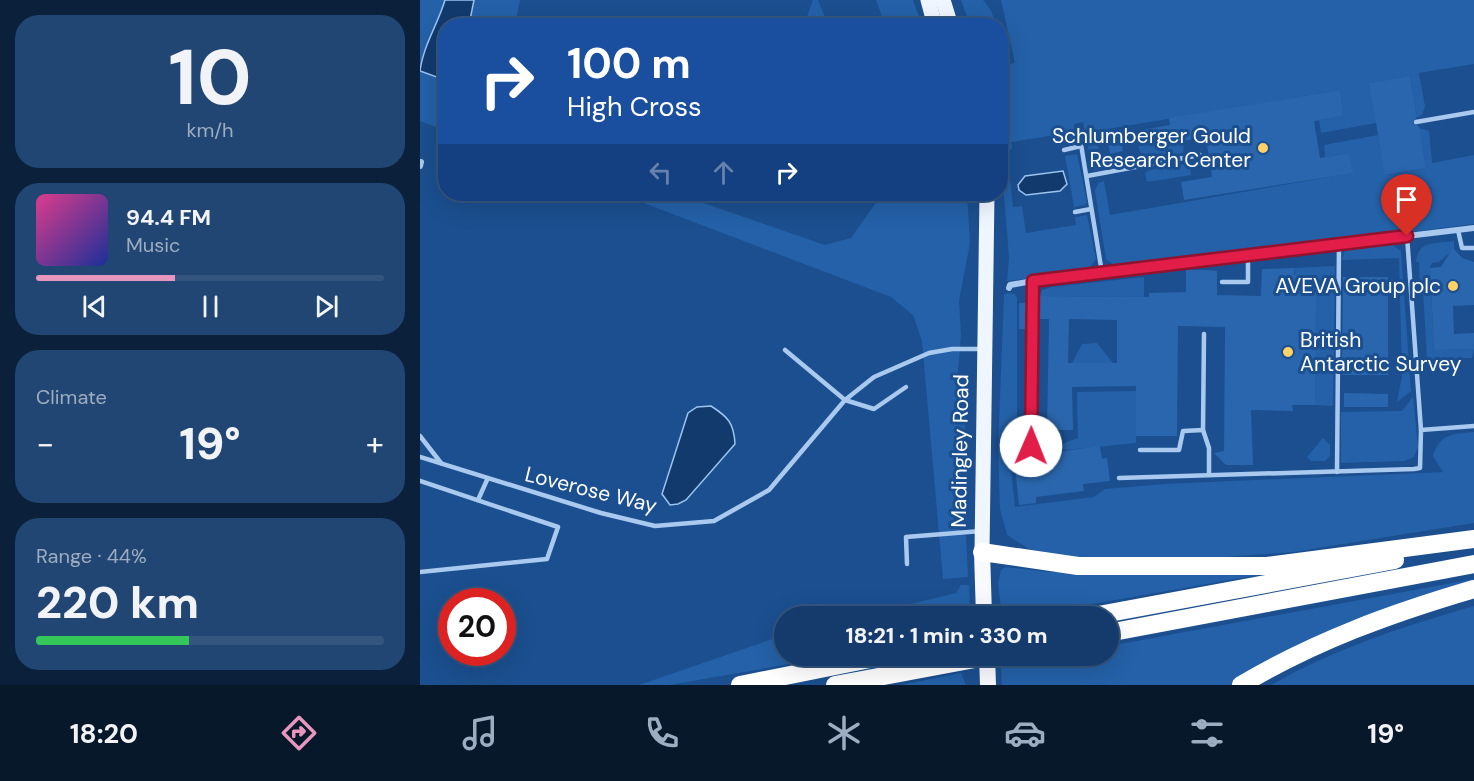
<!DOCTYPE html>
<meta charset="utf-8">
<style>
body{margin:0;font-family:"DM Sans",sans-serif;background:#214673;color:#f1f3f6;height:100vh;display:flex;flex-direction:column;font-size:22px;white-space:nowrap}
*{box-sizing:border-box;margin:0}
p{font-size:20px;color:#9dadc1}
.icon{flex:none;width:33px;height:33px;fill:none;stroke:currentColor;stroke-width:2;stroke-linecap:round;stroke-linejoin:round}
.map{position:relative;flex:1;overflow:hidden}
.details{display:flex;flex-direction:column;gap:15px;padding:15px;background:#0b203b;width:420px}
.details>*{flex:none}
.guide{position:absolute;left:18px;top:18px;width:570px;height:183px;border-radius:24px;box-shadow:0 6px 24px #0002,0 0 0 2px #33557e;background:#1a4fa0;color:#fff;overflow:hidden}
.speed{position:absolute;left:18px;top:588px;display:flex;gap:12px;font-size:30px;font-weight:700;text-align:center}
.speed>*{display:grid;place-content:center;width:78px;height:78px;border-radius:50%;background:#143b6b;box-shadow:0 6px 24px #0002,0 0 0 2px #33557e;line-height:1}
.speed .limit{border:9px solid #d22;background:#fff;color:#111}
.pin{position:absolute;display:grid;place-items:center;width:51px;height:51px;color:#fff;margin:-62px -26px;border-radius:50% 50% 50% 0;rotate:-45deg;box-shadow:0 0 6px #0007}
.pin .icon{rotate:45deg}
.me{position:absolute;width:66px;margin:-33px;rotate:1deg;stroke-linejoin:round;filter:drop-shadow(0 0 4px #0008)}
.turn{display:flex;align-items:center;gap:21px;height:126px;padding:0 30px;font-size:27px}
.turn .icon{width:78px;height:78px;stroke-width:2.5}
.turn b{display:block;font-size:42px;line-height:51px}
.lanes{display:flex;align-items:center;height:57px;padding:0 30px;background:#0003;justify-content:center;gap:30px;direction:ltr}
.lanes .off{opacity:.35}
.big{font-size:45px;font-weight:800;line-height:1.1}
.details .card{flex:1;display:flex;flex-direction:column;justify-content:center;gap:9px;min-width:0;padding:0 21px;border-radius:24px;background:#214673}
.details .dial{align-items:center;gap:0}
.dial b{font-size:78px;line-height:1}
.song{display:flex;align-items:center;gap:18px}
.cover{width:72px;height:72px;border-radius:9px;background:linear-gradient(135deg,hsl(330 70% 55%),hsl(230 70% 35%))}
.played{height:6px;border-radius:3px;background:linear-gradient(90deg,#e797bd 40%,#33557e 40%)}
.keys{display:flex;justify-content:space-around;direction:ltr}
.heat{display:flex;justify-content:space-between;align-items:center;font-size:33px;direction:ltr}
.charge{height:9px;border-radius:4px;background:linear-gradient(90deg,#34c759 44%,#33557e 0)}
.trip{position:absolute;left:354px;top:606px;width:345px;height:60px;border-radius:30px;background:#143b6b;box-shadow:0 6px 24px #0002,0 0 0 2px #33557e;font-weight:800;line-height:60px;text-align:center}
.menu{display:flex;height:96px;justify-content:space-around;align-items:center;background:#08182b;color:#9dadc1}
.menu .icon{width:42px;height:42px}
.menu .selected{color:#e797bd}
.menu b{font-size:27px;color:#f1f3f6}
main{display:flex;flex:1;min-height:0}
.map>svg:first-child{display:block}
</style>
<main>
<section class="details">
<div class="card dial"><b>10</b><p>km/h</p></div>
<div class="card">
<div class="song"><i class="cover"></i><div><b>94.4 FM</b><p>Music</p></div></div>
<div class="played"></div>
<div class="keys"><svg class="icon" aria-label="previous" viewBox="0 0 24 24"><path d="M18 5L8 12l10 7zM5 5v14"/></svg><svg class="icon" aria-label="pause" viewBox="0 0 24 24"><path d="M8 5v14M16 5v14"/></svg><svg class="icon" aria-label="next" viewBox="0 0 24 24"><path d="M6 5l10 7-10 7zM19 5v14"/></svg></div>
</div>
<div class="card"><p>Climate</p>
<div class="heat"><a>−</a><b class="big">19°</b><a>+</a></div>
</div>
<div class="card"><p>Range · 44%</p><b class="big">220 km</b><div class="charge"></div></div>
</section>
<div class="map">
<svg width="1054" height="685" viewBox="0 0 1054 685">
<rect width="100%" height="100%" fill="#1b4f8f"/>
<g fill="#2461a8">
<polygon points="0,0 25,0 1,71 25,80 25,130 0,121"/>
<polygon points="54,0 100,0 95,25 49,26"/>
<polygon points="393,0 398,0 408,25 384,25"/>
<polygon points="456,0 493,0 502,25 465,25"/>
<polygon points="541,0 563,0 571,10 576,25 550,25"/>
<polygon points="581,0 1054,0 1054,64 999,73 1005,106 1002,115 997,117 990,76 950,83 956,123 901,133 899,120 924,116 920,90 676,131 682,169 675,170 672,167 663,122 654,124 654,139 642,141 641,134 591,142 592,149 587,150 593,207 602,206 606,233 656,225 655,217 667,215 676,259 668,270 663,272 587,281 589,257 580,146 580,42 586,65 595,63"/>
<polygon points="999,128 1009,131 1012,163 1054,155 1054,224 705,267 695,266 686,259 675,191 678,183 684,181 690,215 932,173 929,153 905,157 904,145 958,135 966,175 1006,168"/>
<polygon points="749,141 750,144 764,142 763,153 723,159 718,146"/>
<polygon points="657,154 667,202 665,205 654,207 645,156"/>
<polygon points="764,164 770,168 771,175 727,182 725,173 729,170"/>
<polygon points="200,194 257,194 405,245 431,238 462,194 547,194 550,243 539,301 541,336 538,372 545,411 547,521 540,526 540,533 546,536 548,577 523,579 502,341 493,315 471,297"/>
<path d="M 1034,241 L 1034,249 L 1019,262 L 1012,263 L 1010,268 L 1014,350 L 1054,349 L 1052,358 L 1007,359 L 1003,290 L 1000,290 L 999,262 L 996,262 C 998,240 1015,244 1034,241 Z"/>
<polygon points="973,245 981,251 991,391 977,402 982,376 979,258 922,260 924,252 928,250"/>
<polygon points="915,266 913,406 895,405 874,268"/>
<polygon points="724,277 724,297 620,296 622,290 632,287"/>
<path d="M 590,293 L 595,294 L 597,298 L 597,452 L 627,452 L 590,458 L 595,507 L 674,497 L 685,489 L 744,484 L 1023,472 L 1013,456 C 1020,433 1033,434 1054,432 L 1054,523 L 873,552 L 792,558 L 649,557 L 609,549 L 587,535 L 580,509 L 578,448 L 584,294 Z"/>
<polygon points="677,343 693,363 652,363 662,344"/>
<polygon points="716,391 716,443 636,451 635,446 658,438 657,392"/>
<polygon points="993,397 998,447 994,457 985,461 921,463 921,412 982,411"/>
<polygon points="903,438 910,445 910,456 905,461 891,461 887,457"/>
<polygon points="585,567 629,572 877,568 604,616 582,616 578,583 581,570"/>
<polygon points="1054,579 1054,582 851,661 811,685 582,685 581,666 640,656 688,656 689,646"/>
<polygon points="541,585 549,585 550,616 441,616 536,593"/>
<path d="M 1054,606 L 1054,685 L 851,685 C 914,649 984,626 1054,606 Z"/>
<polygon points="364,635 364,656 415,656 250,685 219,685"/>
<polygon points="541,673 546,685 481,685"/>
</g>
<g fill="#123a6d" stroke="#9cc4f0" stroke-width="1.5">
<path d="M 25,0 L 54,0 L 49,25 L 26,26 L 25,53 L 22,56 L 25,61 L 25,80 L 0,71 C 3,46 18,24 25,0 Z"/>
<polygon points="643,171 647,184 640,191 606,195 599,190 598,185 605,176"/>
<path d="M 291,406 C 308,417 314,423 315,444 L 266,500 L 258,504 L 250,505 L 242,494 L 268,413 L 277,407 Z"/>
</g>
<g fill="#2a66ad" fill-rule="evenodd">
<polygon points="990,76 997,117 992,123 999,126 1006,168 965,175 949,83"/>
<polygon points="920,90 924,116 894,121 900,158 929,153 933,173 764,200 761,182 792,177 786,138 723,145 722,130 750,125 749,118"/>
<polygon points="700,132 703,151 690,154 687,135"/>
<polygon points="1033,248 1042,258 1054,262 1054,305 1033,306 1034,334 1054,333 1054,349 1014,350 1010,268 1021,267"/>
<path d="M 874,268 L 874,275 L 896,275 L 895,405 L 872,405 L 873,411 L 831,410 L 833,465 L 806,465 L 794,453 L 804,451 L 805,327 L 758,326 L 757,436 L 716,436 L 716,386 L 652,387 L 653,430 L 627,430 L 629,319 L 617,319 L 617,303 L 620,303 L 620,296 L 729,297 L 729,293 L 766,292 L 766,270 L 787,270 L 797,271 L 797,295 L 841,296 L 842,269 ZM 649,319 L 697,320 L 697,363 L 648,363 Z"/>
<polygon points="923,277 968,277 968,375 922,375"/>
<rect x="599" y="303" width="9" height="26"/>
<polygon points="924,393 968,394 968,407 924,407"/>
<polygon points="680,446 682,459 687,458 690,481 663,484 664,491 616,497 616,503 599,505 594,458"/>
</g>
<g fill="none" stroke-linecap="round" stroke-linejoin="round">
<g stroke="#a9c9ee" stroke-width="4.5">
<polyline points="996,122 1054,112"/>
<polyline points="659,132 682,273"/>
<polyline points="644,150 661,146"/>
<polyline points="667,176 780,155"/>
<polyline points="655,212 671,209"/>
<polyline points="1038,230 1042,248 1054,248"/>
<polyline points="987,236 1001,430"/>
<polyline points="613,281 611,445 628,445"/>
<polyline points="802,282 828,282 828,255"/>
<polyline points="784,334 783,430 789,448 789,475"/>
<polyline points="365,350 425,400 454,409 486,387"/>
<polyline points="0,436 21,463"/>
<polyline points="720,450 759,450 763,431 783,430"/>
<polyline points="0,457 181,513 235,526 294,521 349,490 425,400 454,377 509,353 532,349 562,349"/>
<polyline points="917,472 919,244"/>
<polyline points="699,478 994,469 1000,468 1001,430 1054,426"/>
<polyline points="0,481 138,527 127,559 0,572"/>
<polyline points="58,500 67,480"/>
<polyline points="487,564 486,537 561,531"/>
</g>
<g stroke="#a9c9ee" stroke-width="6">
<polyline points="0,166 1,162"/>
<polyline points="589,288 590,285 613,281 1054,228"/>
</g>
<g stroke="#f0f6ff" stroke-width="15">
<polyline points="508,0 515,26"/>
<polyline points="523,0 531,26"/>
<polyline points="562,552 567,194"/>
</g>
<polyline stroke="#f8faff" stroke-width="16" points="562,552 564,616"/>
<g stroke="#fff" stroke-width="18">
<polyline points="562,552 658,566 847,566 1054,539"/>
<polyline points="673,616 975,560"/>
<polyline points="688,633 1054,564"/>
<polyline points="320,685 465,656"/>
<polyline points="415,685 571,656"/>
<path d="M 821,685 C 895,641 972,613 1054,589"/>
</g>
<polyline stroke="#f8faff" stroke-width="16" points="567,656 568,685"/>
</g>
<g fill="none" stroke-linecap="round" stroke-linejoin="round">
<defs>
<polyline id="route" points="611,446 613,281 987,236"/>
</defs>
<use href="#route" stroke="#92132f" stroke-width="15"/>
<use href="#route" stroke="#e11d48" stroke-width="10"/>
</g>
<g fill="#ffd166" stroke="#1b4f8f" stroke-width="2">
<circle cx="843" cy="148" r="6"/>
<circle cx="1033" cy="286" r="6"/>
<circle cx="868" cy="352" r="6"/>
</g>
<g text-anchor="middle" stroke-width="6" stroke-linejoin="round" paint-order="stroke">
<g font-size="21" fill="#fff" stroke="#1b4f8f" text-anchor="end">
<text x="831" y="143">Schlumberger Gould<tspan x="831" dy="24">Research Center</tspan></text>
<text x="1021" y="293">AVEVA Group plc</text>
<text x="880" y="347" text-anchor="start">British<tspan x="880" dy="24">Antarctic Survey</tspan></text>
</g>
<g font-size="21" fill="#fff" stroke="#1b4f8f">
<text transform="translate(540 451) rotate(-89)" y="7">Madingley Road</text>
<text transform="translate(171 490) rotate(14)" y="7">Loverose Way</text>
</g>
</g>
</svg>
<div class="speed"><div class="limit">20</div></div>
<div class="pin" style="left:987px;top:236px;background:#d93025"><svg class="icon" aria-label="arrive" viewBox="0 0 24 24"><path d="M6 21V4h12l-3 4 3 4H6"/></svg></div>
<svg class="me" style="left:611px;top:446px" viewBox="-20 -20 40 40"><circle r="19" fill="#fff"/><path d="M0-13L10 11 0 6-10 11z" fill="#e11d48"/></svg>
<div class="trip">18:21 · 1 min · 330 m</div>
<div class="guide">
<div class="turn"><svg class="icon" aria-label="right" viewBox="0 0 24 24"><path d="M7 20v-9h11M14 6l5 5-5 5"/></svg><div><b>100 m</b>High Cross</div></div>
<div class="lanes"><svg class="icon off" aria-label="left" viewBox="0 0 24 24"><path d="M17 20v-9H6M10 6l-5 5 5 5"/></svg><svg class="icon off" aria-label="ahead" viewBox="0 0 24 24"><path d="M12 20V5M6 11l6-6 6 6"/></svg><svg class="icon" aria-label="right" viewBox="0 0 24 24"><path d="M7 20v-9h11M14 6l5 5-5 5"/></svg></div>
</div>
</div>
</main>
<nav class="menu">
<b>18:20</b>
<svg class="icon selected" aria-label="directions" viewBox="0 0 24 24"><path d="M12 3l9 9-9 9-9-9zM9 14v-3h6M13 9l2 2-2 2"/></svg>
<svg class="icon" aria-label="music" viewBox="0 0 24 24"><path d="M9 18V5l10-2v13"/><circle cx="6" cy="18" r="3"/><circle cx="16" cy="16" r="3"/></svg>
<svg class="icon" aria-label="phone" viewBox="0 0 24 24"><path d="M5 4h4l2 5-3 2q2 4 5 5l2-3 5 2v4C11 20 4 13 5 4z"/></svg>
<svg class="icon" aria-label="climate" viewBox="0 0 24 24"><path d="M12 3v18M4 7l16 10M4 17L20 7"/></svg>
<svg class="icon" aria-label="car" viewBox="0 0 24 24"><path d="M5 17H2v-5l4-1 3-4h7l3 4 3 1v5h-3M9 17h6M6 11h13"/><circle cx="7" cy="17" r="2"/><circle cx="17" cy="17" r="2"/></svg>
<svg class="icon" aria-label="filters" viewBox="0 0 24 24"><path d="M4 7h16M4 17h16"/><circle cx="9" cy="7" r="2"/><circle cx="15" cy="17" r="2"/></svg>
<b>19°</b>
</nav>
